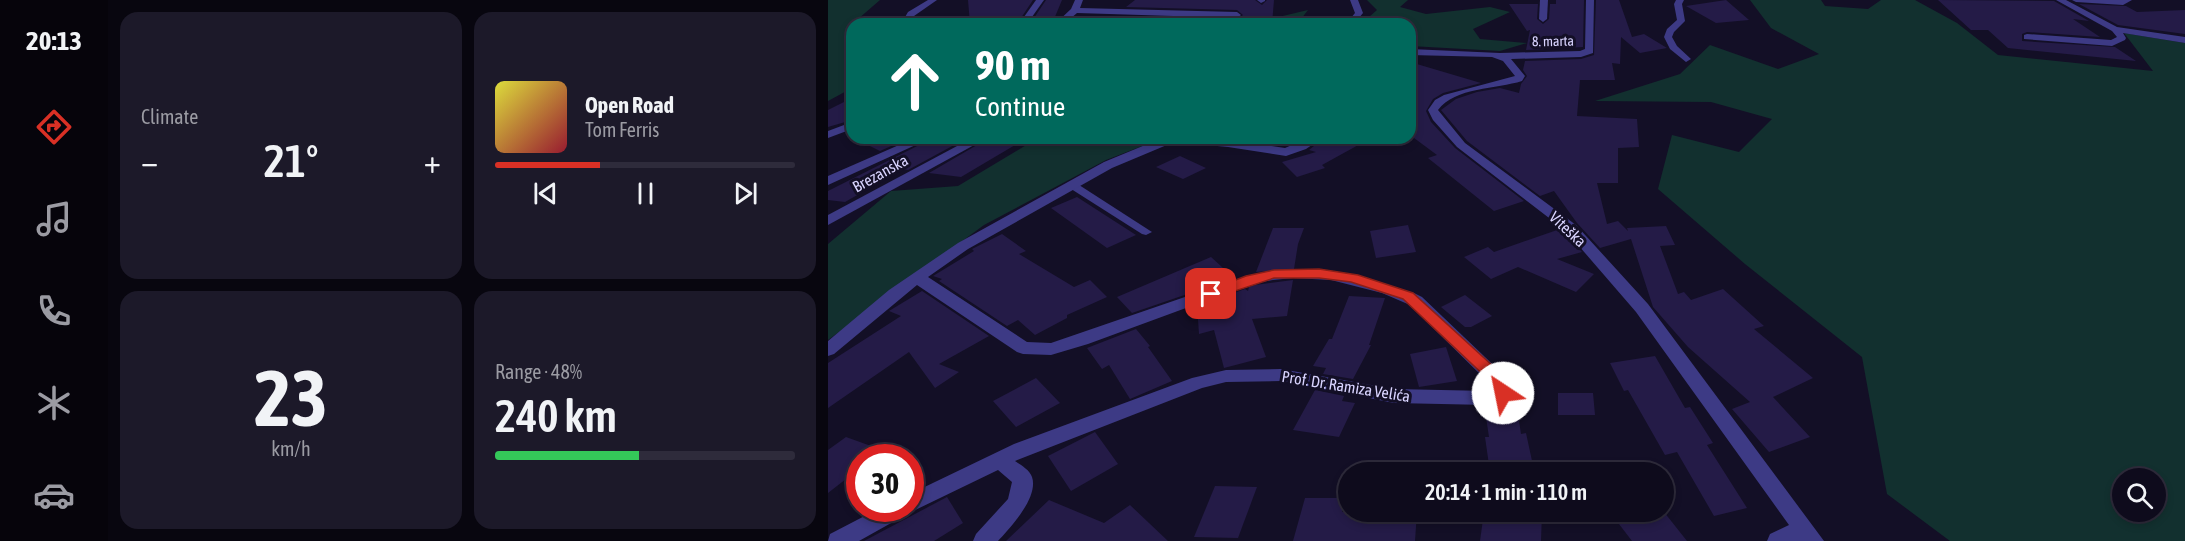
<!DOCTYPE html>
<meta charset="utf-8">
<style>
body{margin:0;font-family:"Asap Condensed",sans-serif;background:#1c1929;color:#f1f3f6;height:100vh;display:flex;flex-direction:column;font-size:22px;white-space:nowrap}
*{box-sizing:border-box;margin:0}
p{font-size:20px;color:#9b9ba3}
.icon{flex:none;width:33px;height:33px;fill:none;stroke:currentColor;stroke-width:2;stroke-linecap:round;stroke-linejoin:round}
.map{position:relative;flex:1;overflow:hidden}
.drawer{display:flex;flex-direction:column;gap:12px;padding:12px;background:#08060f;width:720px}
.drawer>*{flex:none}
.hud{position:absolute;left:18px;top:18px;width:570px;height:126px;border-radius:18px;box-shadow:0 3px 9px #0003,0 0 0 2px #2e2b3b;background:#00695c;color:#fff;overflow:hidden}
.buttons{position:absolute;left:1284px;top:468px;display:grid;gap:12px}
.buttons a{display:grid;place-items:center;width:54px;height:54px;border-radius:50%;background:#0e0b1c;box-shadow:0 3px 9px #0003,0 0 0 2px #2e2b3b;font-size:30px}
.speed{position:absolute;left:18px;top:444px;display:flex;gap:12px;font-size:30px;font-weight:700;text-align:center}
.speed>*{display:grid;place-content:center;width:78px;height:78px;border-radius:50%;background:#0e0b1c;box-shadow:0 3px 9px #0003,0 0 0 2px #2e2b3b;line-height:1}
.speed .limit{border:9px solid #d22;background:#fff;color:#111}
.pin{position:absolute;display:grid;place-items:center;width:51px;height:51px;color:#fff;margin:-26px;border-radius:12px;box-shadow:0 3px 9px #0006}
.me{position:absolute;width:66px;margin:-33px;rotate:326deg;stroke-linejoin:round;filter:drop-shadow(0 0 4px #0008)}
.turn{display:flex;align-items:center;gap:21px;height:126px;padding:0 30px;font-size:27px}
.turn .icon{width:78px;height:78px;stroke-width:2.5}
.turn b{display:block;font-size:42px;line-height:51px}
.big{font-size:45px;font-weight:600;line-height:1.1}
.drawer .tile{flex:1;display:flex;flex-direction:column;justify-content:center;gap:9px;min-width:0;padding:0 21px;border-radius:18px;background:#1c1929}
.drawer .dial{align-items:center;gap:0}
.dial b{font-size:78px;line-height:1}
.song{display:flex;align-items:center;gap:18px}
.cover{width:72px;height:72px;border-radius:9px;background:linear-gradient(135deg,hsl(60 70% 55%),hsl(350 70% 35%))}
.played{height:6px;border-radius:3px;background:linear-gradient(90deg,#d93025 35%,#2e2b3b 35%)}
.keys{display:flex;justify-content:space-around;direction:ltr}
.heat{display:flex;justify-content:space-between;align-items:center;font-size:33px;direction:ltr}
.charge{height:9px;border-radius:4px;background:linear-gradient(90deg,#34c759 48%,#2e2b3b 0)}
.drawer .tiles{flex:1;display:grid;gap:12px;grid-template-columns:repeat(2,1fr)}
.trip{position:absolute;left:510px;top:462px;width:336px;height:60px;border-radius:30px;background:#0e0b1c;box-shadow:0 3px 9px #0003,0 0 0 2px #2e2b3b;font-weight:600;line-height:60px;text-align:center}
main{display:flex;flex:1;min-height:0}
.menu{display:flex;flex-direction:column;width:108px;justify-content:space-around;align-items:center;background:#06040b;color:#9b9ba3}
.menu .icon{width:42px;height:42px}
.menu .active{color:#d93025}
.menu b{font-size:27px;color:#f1f3f6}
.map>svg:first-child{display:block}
</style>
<main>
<nav class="menu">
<b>20:13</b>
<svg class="icon active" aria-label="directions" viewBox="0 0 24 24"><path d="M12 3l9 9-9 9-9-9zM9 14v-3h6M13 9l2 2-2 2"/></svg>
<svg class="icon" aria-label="music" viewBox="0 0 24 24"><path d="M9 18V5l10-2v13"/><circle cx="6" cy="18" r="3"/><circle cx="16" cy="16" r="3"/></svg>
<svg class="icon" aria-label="phone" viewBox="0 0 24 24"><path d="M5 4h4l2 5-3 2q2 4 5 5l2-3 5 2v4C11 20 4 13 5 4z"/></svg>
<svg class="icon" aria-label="climate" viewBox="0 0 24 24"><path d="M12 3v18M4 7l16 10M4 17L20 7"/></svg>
<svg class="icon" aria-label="car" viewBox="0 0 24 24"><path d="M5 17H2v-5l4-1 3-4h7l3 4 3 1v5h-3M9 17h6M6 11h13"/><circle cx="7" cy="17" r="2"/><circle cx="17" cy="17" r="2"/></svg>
</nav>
<section class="drawer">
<div class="tiles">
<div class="tile"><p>Climate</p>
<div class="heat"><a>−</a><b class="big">21°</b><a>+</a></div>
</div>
<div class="tile">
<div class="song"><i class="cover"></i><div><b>Open Road</b><p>Tom Ferris</p></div></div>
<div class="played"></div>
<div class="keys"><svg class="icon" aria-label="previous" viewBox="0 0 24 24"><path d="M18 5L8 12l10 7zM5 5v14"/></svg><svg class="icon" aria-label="pause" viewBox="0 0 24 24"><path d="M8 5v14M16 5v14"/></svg><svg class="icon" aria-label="next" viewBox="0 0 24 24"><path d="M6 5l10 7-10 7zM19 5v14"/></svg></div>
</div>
<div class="tile dial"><b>23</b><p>km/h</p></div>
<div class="tile"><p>Range · 48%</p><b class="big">240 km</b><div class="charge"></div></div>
</div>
</section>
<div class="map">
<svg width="1357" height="541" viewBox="0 0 1357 541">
<rect width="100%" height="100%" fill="#130f26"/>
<g fill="#12302f" fill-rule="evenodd">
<polygon points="0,0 52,0 30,19 32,24 24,24 24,88 0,101"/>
<polygon points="539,0 580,0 572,7 598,14 662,7 682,12 645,29 652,39 699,43 672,51 582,46 582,24 533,24 549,10"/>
<path d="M 922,0 L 993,0 L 997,6 L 1040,9 L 1053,0 L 1087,0 L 1129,23 L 1170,55 L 1325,71 L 1296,33 L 1357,43 L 1357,541 L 1122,541 L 1059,494 L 1034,357 L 917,264 L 830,189 L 844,135 L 911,152 L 944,119 L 883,102 L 767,101 L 852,74 L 882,45 L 950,69 L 991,54 L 943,28 ZM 1294,478 L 1328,478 L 1328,512 L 1294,512 Z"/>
<polygon points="480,10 473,19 515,21 508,24 421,24"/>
<polygon points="210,138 335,138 278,160 156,225 0,340 0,244 63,191 130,186"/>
</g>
<g fill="#241b47">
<polygon points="140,0 205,0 189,24 142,24"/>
<polygon points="218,0 234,0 224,24 202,24"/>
<polygon points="307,0 427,0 434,5 439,0 446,0 444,24 276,24 286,16 409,20 415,15 409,10 298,7"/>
<polygon points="728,0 756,0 755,47 698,50 702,30 699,31 681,4 710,4 709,19 715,24 721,19 722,4 728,4"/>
<polygon points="768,0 791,0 804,37 816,34 839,48 812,53 793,37 792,64 784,63 787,80 752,80 749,116 809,119 811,147 790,148 790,183 769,183 779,224 790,221 800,231 799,228 838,226 847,245 832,246 850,294 856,292 863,300 895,289 936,326 926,329 985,378 945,397 982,437 941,452 904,409 922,402 860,347 825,307 803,239 772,248 749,223 726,191 712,196 639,141 613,110 628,99 649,92 672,88 691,93 693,84 699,76 695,70 697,61 753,59 766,55"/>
<polygon points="898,0 921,20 888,23 858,6"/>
<polygon points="1110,0 1226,1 1261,21 1245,19 1272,37 1199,32 1194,34 1194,41 1287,47 1308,61 1180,48 1160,30 1143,30"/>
<polygon points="1251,4 1298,6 1309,12 1357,10 1357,34 1290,25"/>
<polygon points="582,62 653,83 615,93 605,99 598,111 603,122 627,148 696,201 666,211 600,158 609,155 582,135"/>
<polygon points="24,98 24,120 0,127 0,110"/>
<polygon points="26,138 81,138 52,151"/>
<polygon points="105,138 139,138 80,170 75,169 17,202 0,200 0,191"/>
<polygon points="161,138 199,138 133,177 101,173"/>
<polygon points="496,138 543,138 494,165 497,168 469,177 454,162 488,152 481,150"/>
<polygon points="352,156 378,168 355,179 328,167"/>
<polygon points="249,197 308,235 279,248 223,208"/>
<polygon points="580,225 588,252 548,258 542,231"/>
<polygon points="445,228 476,228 470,244 466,269 428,272"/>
<polygon points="732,229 754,252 729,259 766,274 748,292 690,267 663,279 636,257 660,247 666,252"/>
<polygon points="174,234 198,251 191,254 246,287 262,280 279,297 239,315 239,318 207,335 190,320 179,326 111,281 114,279 105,276 146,251 144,249"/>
<polygon points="383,257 406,278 304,313 289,297"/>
<polygon points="465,280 459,316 424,319 438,357 396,368 386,330 371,334 369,306 417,289 420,291 421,287 427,285"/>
<polygon points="94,291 161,336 111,364 131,372 107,388 81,352 0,408 0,363 73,316 61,311"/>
<polygon points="637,295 664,316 643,327 637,327 613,307"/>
<polygon points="521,296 557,298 541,345 543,345 525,379 495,374 498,368 485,366 501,339 504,339"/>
<polygon points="308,329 322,346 320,347 344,381 302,399 281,365 274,369 259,348"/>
<polygon points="618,347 629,381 591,387 582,354"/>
<polygon points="827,356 857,408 862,407 885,443 879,445 919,508 886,516 849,452 837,455 800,390 796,391 782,363"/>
<polygon points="208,378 232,403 188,427 165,401"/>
<polygon points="487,390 516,396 514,401 527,403 511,437 465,430"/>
<polygon points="730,393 765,393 767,415 730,415"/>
<polygon points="690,414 693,434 698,433 706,470 662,472 657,437 661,437 658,417"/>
<polygon points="267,432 290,464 243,491 220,456"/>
<polygon points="18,437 68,455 68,458 32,458 32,468 0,493 0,450"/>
<polygon points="387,486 429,487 410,538 366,537"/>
<polygon points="119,497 135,523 106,541 36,541"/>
<polygon points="477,498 517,498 514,512 589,512 587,541 465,541"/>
<polygon points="221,500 276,523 302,505 340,541 178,541"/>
<polygon points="656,512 714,512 713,541 652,541"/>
<polygon points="818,512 836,512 859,541 804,541 791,524"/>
</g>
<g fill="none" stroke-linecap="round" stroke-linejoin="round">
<polygon fill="#3d3a85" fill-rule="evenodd" points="244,182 248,183 324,232 318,235 314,234 240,187 240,183"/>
<g fill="#3d3a85" fill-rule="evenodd">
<polygon points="100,0 109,0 86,16 81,24 73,24 80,12"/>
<polygon points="208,0 216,0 199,24 191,24"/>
<polygon points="247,0 255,0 252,8 409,12 413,15 409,18 249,13 236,24 227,24 243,9"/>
<polygon points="429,0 437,0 437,1 433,3"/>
<polygon points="522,0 530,0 535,13 526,24 518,24 527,13"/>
<polygon points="712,0 720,0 719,19 715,22 711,19"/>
<path d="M 758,0 L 766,0 L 765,53 L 753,57 L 683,59 L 697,76 L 694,81 C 669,89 627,87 610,110 L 637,143 L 748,225 L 820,304 L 996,541 L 939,541 L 942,534 L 961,525 L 808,312 L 738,231 L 629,147 L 605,120 L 600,110 L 607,100 L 616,95 L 687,76 L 675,61 L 664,57 L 582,55 L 582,49 L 672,53 L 752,51 L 757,49 Z"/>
<polygon points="848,0 856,0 854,4 857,21 846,32 844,37 849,46 863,59 858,62 842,49 836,37 839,29 849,20 846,4"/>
<polygon points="1228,0 1238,0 1289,27 1357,37 1357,43 1295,33 1298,38 1297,40 1284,46 1196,39 1196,35 1199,34 1283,40 1289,37 1284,31"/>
<polygon points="1244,0 1304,0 1295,5 1248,2"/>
<polygon points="24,122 24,129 0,138 0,131"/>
<polygon points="87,138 103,138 0,185 0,176"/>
<polygon points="144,138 159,138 0,225 0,215"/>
<path d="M 334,138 L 400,139 L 457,148 L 480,138 L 494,138 L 478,149 L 458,156 L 400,147 L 346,142 L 284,168 L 140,249 L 100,277 L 199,342 L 223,343 L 418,276 L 445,271 L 503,271 L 545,280 L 586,293 L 594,297 L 678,377 L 685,388 L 681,398 L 660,405 L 566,403 L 453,381 L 398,382 L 374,388 L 187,461 C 193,465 202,470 204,477 C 211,497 182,528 170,541 L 145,541 L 148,534 L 180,499 L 184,482 L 170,470 L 81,513 L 31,541 L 0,541 L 2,534 L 52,508 L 82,508 L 82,494 L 186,444 L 364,378 L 398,370 L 453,369 L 566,389 L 660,391 L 667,389 L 582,305 L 554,293 L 503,280 L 465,278 L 445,280 L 426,283 L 260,344 L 223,355 L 195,354 L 189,352 L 89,285 L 6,354 L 0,356 L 0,341 L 61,290 L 130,243 L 276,162 Z"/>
</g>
</g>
<polygon fill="#d93025" stroke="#8d1f18" stroke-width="1.5" points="491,269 530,275 585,293 678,378 684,393 681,398 669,398 665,384 575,299 523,282 491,278 446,278 383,299 376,294 378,291 418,276 446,270"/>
<g text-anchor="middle" stroke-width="6" stroke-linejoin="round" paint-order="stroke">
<g font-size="14" fill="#d9d4ff" stroke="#130f26">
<text transform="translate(725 41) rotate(-1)" y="5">8. marta</text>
</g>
<g font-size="16" fill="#d9d4ff" stroke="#130f26">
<text transform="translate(52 173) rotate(-29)" y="6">Brezanska</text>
<text transform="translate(740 229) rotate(43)" y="6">Viteška</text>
<text transform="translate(518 386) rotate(9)" y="6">Prof. Dr. Ramiza Velića</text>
</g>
</g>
</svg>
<div class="buttons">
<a><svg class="icon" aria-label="search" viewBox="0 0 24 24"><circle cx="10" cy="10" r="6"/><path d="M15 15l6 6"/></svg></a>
</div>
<div class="speed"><div class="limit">30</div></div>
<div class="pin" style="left:383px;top:294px;background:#d93025"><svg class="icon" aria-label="arrive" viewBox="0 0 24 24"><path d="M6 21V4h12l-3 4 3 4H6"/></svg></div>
<svg class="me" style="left:675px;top:393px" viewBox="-20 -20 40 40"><circle r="19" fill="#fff"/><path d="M0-13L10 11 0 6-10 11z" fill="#d93025"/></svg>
<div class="trip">20:14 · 1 min · 110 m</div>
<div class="hud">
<div class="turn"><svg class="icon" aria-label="ahead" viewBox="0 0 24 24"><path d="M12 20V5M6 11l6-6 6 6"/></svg><div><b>90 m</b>Continue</div></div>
</div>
</div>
</main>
